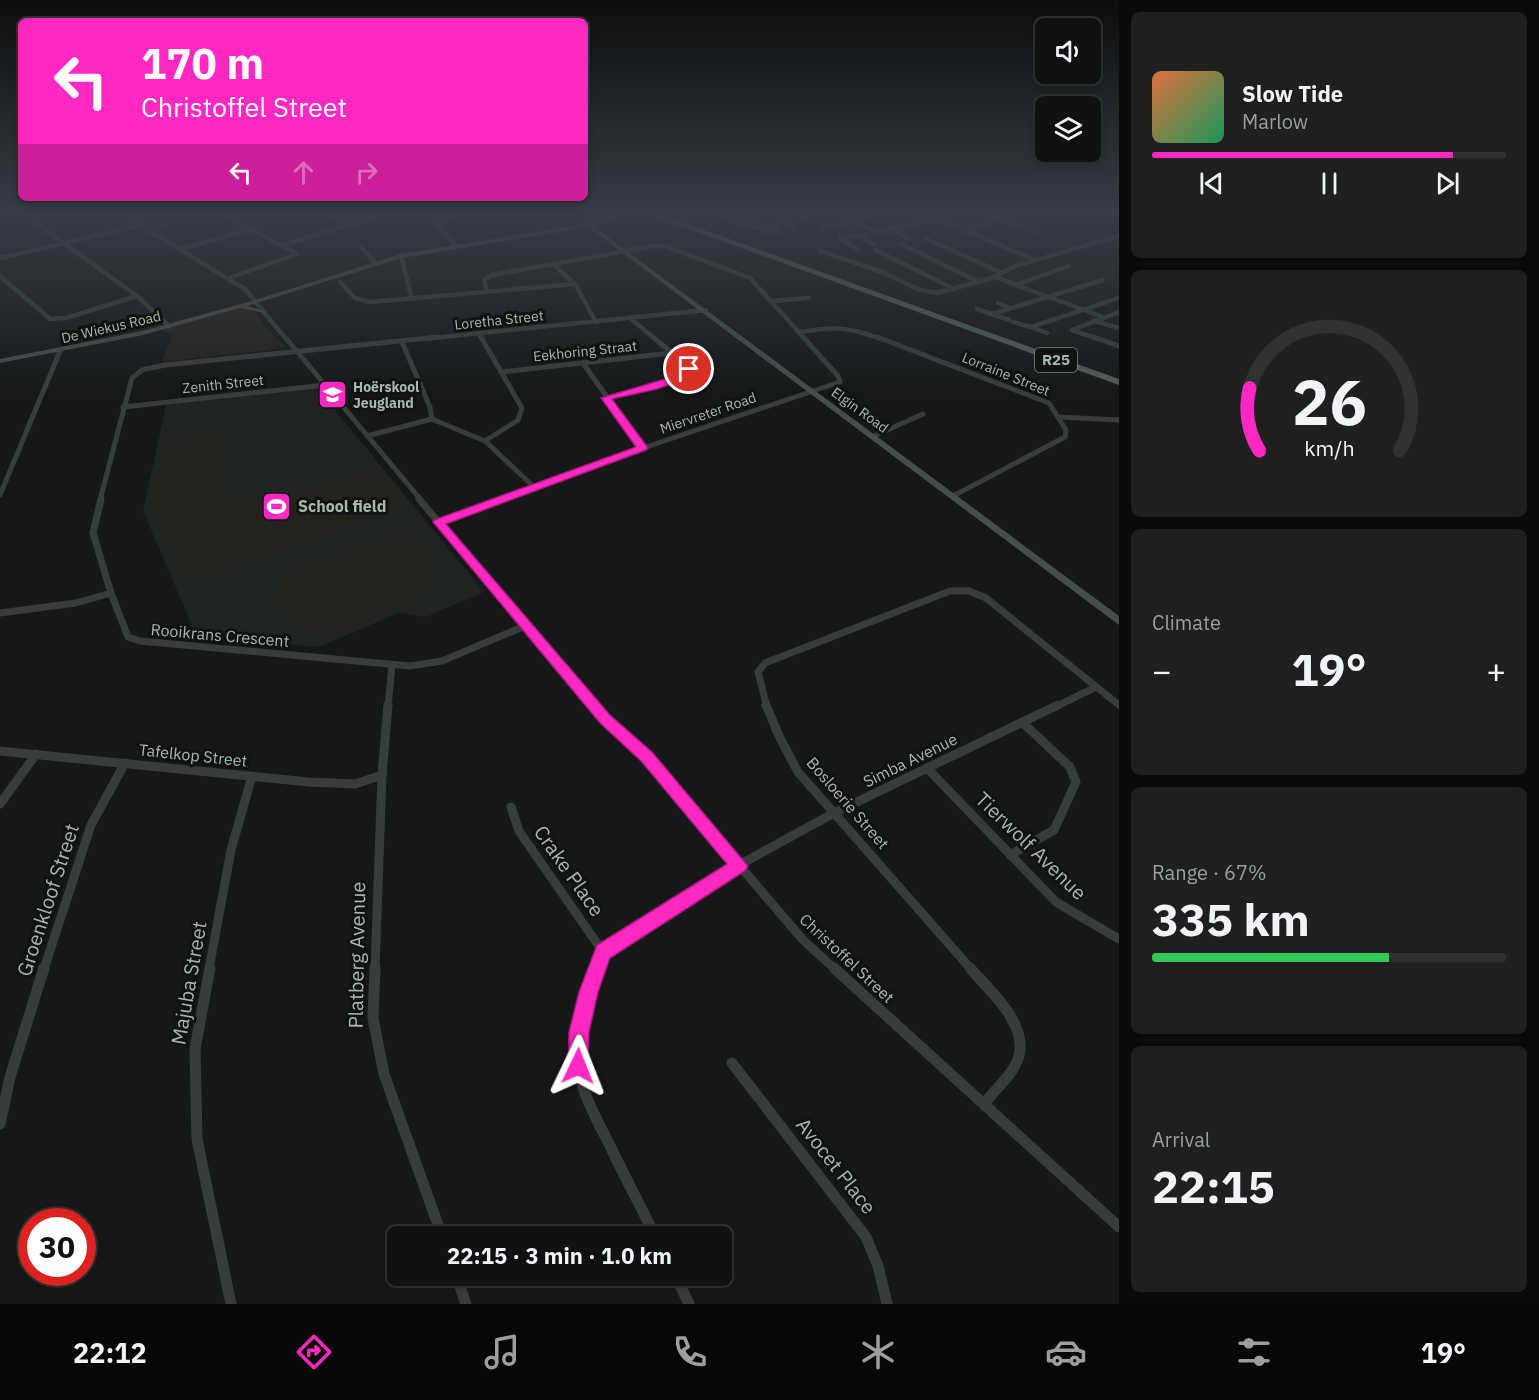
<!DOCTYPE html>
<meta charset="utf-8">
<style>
body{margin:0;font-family:"IBM Plex Sans",sans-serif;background:#1e2020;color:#f1f3f6;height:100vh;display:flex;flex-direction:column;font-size:22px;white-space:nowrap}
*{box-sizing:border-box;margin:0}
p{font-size:20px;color:#9c9e9f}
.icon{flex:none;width:33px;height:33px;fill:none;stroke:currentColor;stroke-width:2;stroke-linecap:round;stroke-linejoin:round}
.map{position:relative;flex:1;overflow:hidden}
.side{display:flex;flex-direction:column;gap:12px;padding:12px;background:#090a0a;width:420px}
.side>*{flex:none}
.hud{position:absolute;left:18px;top:18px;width:570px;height:183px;border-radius:9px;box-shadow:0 3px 9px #0003,0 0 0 2px #303232;background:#ff28c2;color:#fff;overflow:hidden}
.fabs{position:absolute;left:1035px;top:18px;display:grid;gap:12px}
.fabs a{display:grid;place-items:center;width:66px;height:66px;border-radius:9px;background:#101212;box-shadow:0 3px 9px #0003,0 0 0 2px #303232;font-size:30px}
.speed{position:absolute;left:18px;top:1208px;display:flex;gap:12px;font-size:30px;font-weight:700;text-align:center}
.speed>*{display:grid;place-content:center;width:78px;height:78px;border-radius:50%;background:#101212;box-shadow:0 3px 9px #0003,0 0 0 2px #303232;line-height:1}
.speed .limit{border:9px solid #d22;background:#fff;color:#111}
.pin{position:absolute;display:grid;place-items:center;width:51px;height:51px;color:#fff;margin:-26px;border:3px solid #fff;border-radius:50%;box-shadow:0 2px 6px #0007}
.me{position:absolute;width:66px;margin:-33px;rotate:2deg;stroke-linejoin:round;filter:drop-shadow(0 0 4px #0008)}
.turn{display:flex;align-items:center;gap:21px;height:126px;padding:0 24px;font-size:27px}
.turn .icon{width:78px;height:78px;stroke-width:2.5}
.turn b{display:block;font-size:42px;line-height:51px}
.lanes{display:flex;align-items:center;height:57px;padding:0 24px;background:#0003;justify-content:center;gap:30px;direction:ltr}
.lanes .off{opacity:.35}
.big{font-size:45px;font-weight:700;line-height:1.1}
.side .tile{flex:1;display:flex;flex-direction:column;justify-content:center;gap:9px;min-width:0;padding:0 21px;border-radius:9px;background:#1e2020}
.side .dial{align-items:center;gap:0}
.dial svg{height:156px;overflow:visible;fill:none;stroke:#303232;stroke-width:7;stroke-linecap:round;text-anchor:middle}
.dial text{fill:#f1f3f6;stroke:none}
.song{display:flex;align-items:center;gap:18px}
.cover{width:72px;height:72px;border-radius:9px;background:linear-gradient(135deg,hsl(20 70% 55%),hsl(150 70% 35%))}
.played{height:6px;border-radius:3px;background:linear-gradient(90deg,#ff28c2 85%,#303232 85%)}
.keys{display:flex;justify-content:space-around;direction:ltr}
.heat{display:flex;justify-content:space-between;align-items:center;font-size:33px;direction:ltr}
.charge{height:9px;border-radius:4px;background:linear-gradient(90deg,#34c759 67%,#303232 0)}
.trip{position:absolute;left:387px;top:1226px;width:345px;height:60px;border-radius:9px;background:#101212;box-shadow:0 3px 9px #0003,0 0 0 2px #303232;font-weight:700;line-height:60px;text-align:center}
.dock{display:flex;height:96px;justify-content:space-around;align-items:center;background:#060707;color:#9c9e9f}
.dock .icon{width:42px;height:42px}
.dock .on{color:#ff28c2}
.dock b{font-size:27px;color:#f1f3f6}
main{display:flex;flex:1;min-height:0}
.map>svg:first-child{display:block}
</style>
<main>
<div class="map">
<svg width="1119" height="1304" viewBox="0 0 1119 1304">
<rect width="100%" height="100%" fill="#161818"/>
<polygon fill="#1f2321" points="317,388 484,592 426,617 398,613 319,647 197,637 143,511 166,405"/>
<g fill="#24221c">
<polygon points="170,211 213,211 224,217 197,225 187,220 155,229 139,220"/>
<polygon points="234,308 255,311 263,325 286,348 162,362 173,333 164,332 164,329"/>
<polygon points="222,434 226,491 239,500 285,499 376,468 405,504 204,578 183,574 151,507 163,444"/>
<polygon points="402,537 418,544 438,571 436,583 426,596 332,635 291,625 276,596 281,581 294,569 383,538"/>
</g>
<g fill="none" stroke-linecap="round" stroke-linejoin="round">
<g stroke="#373e3a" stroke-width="4.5">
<polyline points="29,211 36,223 137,296 169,326"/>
<polyline points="117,211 245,289 286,339"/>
<polyline points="218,211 297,254 229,278"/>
<polyline points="321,211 349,224"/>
<polyline points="693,211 701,211"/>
<polyline points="708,211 771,233 779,231 726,211"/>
<polyline points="793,211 802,216"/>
<polyline points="830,211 878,232 936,218"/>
<polyline points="851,211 864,217"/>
<polyline points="921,211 1035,260"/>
<polyline points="1055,211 1070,214 1084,211"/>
<polyline points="745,212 767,213 795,228"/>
<polyline points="976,213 986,212 995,216 986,219 985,225"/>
<polyline points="456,215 437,223 456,246"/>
<polyline points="995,217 1036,232"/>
<polyline points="808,220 802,216 821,211"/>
<polyline points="850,221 872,216"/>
<polyline points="822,228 852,222"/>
<polyline points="902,229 896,232 909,239"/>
<polyline points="965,230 991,224"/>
<polyline points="865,235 860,236 874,244"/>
<polyline points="925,238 1002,273"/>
<polyline points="901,244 979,282"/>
<polyline points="283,245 392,211"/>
<polyline points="361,247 375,263"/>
<polyline points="181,249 251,229"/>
<polyline points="857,249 840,238 861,236"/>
<polyline points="876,250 954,289"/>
<polyline points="820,251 882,272 917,289 937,293 995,277 1015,266 1119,236"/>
<polyline points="401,256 412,299"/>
<polyline points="0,258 142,225"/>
<polyline points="553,264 575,284 596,322"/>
<polyline points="0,276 50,319 66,318 137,296"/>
<polyline points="995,277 1103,317"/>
<polyline points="340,282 355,298 370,302 575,284"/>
<polyline points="1015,285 1069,266"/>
<polyline points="487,292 484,280 492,275 654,246 665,246 750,278 805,339"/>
<polyline points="772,301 808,298"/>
<polyline points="998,303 1010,308"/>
<polyline points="977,309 1009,320"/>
<polyline points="992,314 1103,280"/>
<polyline points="630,318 655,339"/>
<polyline points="1094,321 1119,328"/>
<polyline points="1013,322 1031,327"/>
<path d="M 799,332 C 835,327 846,326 881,339"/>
<polyline points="1047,333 1031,327 1119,298"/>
<polyline points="479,334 482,339"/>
<polyline points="423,339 706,310"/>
<polyline points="1098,339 1072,330 1119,312"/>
</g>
<g stroke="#373e3a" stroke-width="5">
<polyline points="285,337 421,500"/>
<polyline points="481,337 522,408 518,420 485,441"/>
<polyline points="877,337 1049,403 1066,430 1065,437 953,496"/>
<polyline points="1093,337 1119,346"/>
<polyline points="402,342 430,407 432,419"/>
<polyline points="583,363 643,448"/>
<polyline points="502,372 672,353"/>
<polyline points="606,398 663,384 689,372 686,365 653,337"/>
<polyline points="123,407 325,385"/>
<polyline points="1059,417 1119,420"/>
<polyline points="367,436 432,419 485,441 535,488"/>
<polyline points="874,436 923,414"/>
<polyline points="0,495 60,351"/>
<polyline points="100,500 132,378 142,370 165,365 438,337"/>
<polyline points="498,500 643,448 840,382 838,376 803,337"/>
</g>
<g stroke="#373e3a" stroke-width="7">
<polyline points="101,499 93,533 111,593 128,637 140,641 410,666 442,661 525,626"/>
<polyline points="419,499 594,707"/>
<polyline points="438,522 502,499"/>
<polyline points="0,613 76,603 111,593"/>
<polyline points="388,707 392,665"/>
<polyline points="767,707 758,672 765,663 950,591 969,591 986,598 1119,705"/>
<polyline points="1055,707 1096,687"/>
</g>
<g stroke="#373e3a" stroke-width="9">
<polyline points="593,705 647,757 803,940 835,969"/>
<polyline points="766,705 780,738 798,772 971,969"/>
<polyline points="0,751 309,782 355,784 382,775"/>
<polyline points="927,768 1056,902 1119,939"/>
<polyline points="0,804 36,754"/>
<polyline points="511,807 519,831 603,952"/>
<polyline points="1010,855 1054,830 1076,782 1070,767 1022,722"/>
<polyline points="44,969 91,825 125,763"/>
<polyline points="209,969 231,850 252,776"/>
<polyline points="375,969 382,775 388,705"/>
<polyline points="596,969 603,952 739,865 834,813 1058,705"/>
</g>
<g stroke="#373e3a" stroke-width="11">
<polyline points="210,968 195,1049 197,1139 231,1304"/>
<polyline points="375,968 373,1018 384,1074 442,1236"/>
<path d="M 597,968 C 587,994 577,1024 577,1052 C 577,1088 597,1119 612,1150 C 626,1179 641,1207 655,1236"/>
<polyline points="834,968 1119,1227"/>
<path d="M 970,968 C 990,991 1030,1025 1018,1059 C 1012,1076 994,1090 984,1104"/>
<polyline points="732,1063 866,1237 878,1266 887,1304"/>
<polyline points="0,1124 10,1077 44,968"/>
<polyline points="456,1275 466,1304"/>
<polyline points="675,1275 689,1304"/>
</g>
<polygon fill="#454e48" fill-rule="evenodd" points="627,211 636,211 593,226 1119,616 1119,625 588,227 402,258 247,306 265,311 265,313 240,308 143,335 0,363 0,359 142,331 252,301 401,254 584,224 582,222 585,220 592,223"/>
<polygon fill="#535d57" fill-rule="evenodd" points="652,211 1119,379 1119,385 653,216 627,216 624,214 627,212"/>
</g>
<linearGradient id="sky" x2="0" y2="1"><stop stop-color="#0c0d0d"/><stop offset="0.54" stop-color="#363d48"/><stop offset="1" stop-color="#363d48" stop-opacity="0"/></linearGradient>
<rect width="1119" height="394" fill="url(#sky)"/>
<polygon fill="#ff28c2" stroke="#a61a7e" stroke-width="1.5" points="685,367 693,369 689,378 657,389 612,399 648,448 646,450 446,524 610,715 652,752 748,866 745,871 610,958 598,992 589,1032 588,1066 585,1073 578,1076 571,1073 568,1066 569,1032 579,992 597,945 727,864 641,761 600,723 433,522 434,520 636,447 601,398 682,374"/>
<defs>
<symbol id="school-square" viewBox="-11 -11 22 22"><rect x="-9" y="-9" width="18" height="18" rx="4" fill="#ff28c2" stroke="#111313"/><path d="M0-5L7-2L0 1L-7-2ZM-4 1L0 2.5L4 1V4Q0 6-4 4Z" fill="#fff"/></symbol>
<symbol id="stadium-square" viewBox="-11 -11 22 22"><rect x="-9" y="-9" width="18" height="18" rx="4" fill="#ff28c2" stroke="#111313"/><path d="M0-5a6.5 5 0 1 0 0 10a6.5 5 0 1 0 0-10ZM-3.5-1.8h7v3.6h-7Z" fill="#fff"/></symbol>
</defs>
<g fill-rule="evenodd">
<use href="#school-square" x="316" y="378" width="33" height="33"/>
<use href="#stadium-square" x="260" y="490" width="33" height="33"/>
</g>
<g text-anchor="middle" stroke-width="6" stroke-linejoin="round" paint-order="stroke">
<g font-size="14" fill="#a7b9ad" stroke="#111313">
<text transform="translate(499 320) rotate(-6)" y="5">Loretha Street</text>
<text transform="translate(111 327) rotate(-13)" y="5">De Wiekus Road</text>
<text transform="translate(585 351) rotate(-6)" y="5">Eekhoring Straat</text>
<text transform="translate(1006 374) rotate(22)" y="5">Lorraine Street</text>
<text transform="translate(223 384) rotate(-6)" y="5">Zenith Street</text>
<text transform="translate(860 410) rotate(36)" y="5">Elgin Road</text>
<text transform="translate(708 413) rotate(-19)" y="5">Miervreter Road</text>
</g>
<g font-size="14" font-weight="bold" fill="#a7b9ad" stroke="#111313" text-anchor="start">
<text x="353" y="392">Hoërskool<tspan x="353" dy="16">Jeugland</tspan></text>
</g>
<rect fill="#111313" stroke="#7a877f" stroke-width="1.5" x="1035" y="348" width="42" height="24" rx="4.5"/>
<g font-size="15" font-weight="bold" fill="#a7b9ad">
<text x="1056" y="365">R25</text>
</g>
<g font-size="16" font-weight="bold" fill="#a7b9ad" stroke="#111313" text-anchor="start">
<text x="298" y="512">School field</text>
</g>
<g font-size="16" fill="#a7b9ad" stroke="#111313">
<text transform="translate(220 635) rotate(5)" y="6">Rooikrans Crescent</text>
<text transform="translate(193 755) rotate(6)" y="6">Tafelkop Street</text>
<text transform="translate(910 760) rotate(-26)" y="6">Simba Avenue</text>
<text transform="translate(848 803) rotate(49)" y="6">Bosloerie Street</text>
<text transform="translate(847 958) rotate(43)" y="6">Christoffel Street</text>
</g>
<g font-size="20" fill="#a7b9ad" stroke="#111313">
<text transform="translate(1031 846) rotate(44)" y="7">Tierwolf Avenue</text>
<text transform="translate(569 871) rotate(55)" y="7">Crake Place</text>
<text transform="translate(48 900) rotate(-72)" y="7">Groenkloof Street</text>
<text transform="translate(357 955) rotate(-89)" y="7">Platberg Avenue</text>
<text transform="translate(189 983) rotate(-80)" y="7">Majuba Street</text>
<text transform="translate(836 1166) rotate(52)" y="7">Avocet Place</text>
</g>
</g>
</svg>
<div class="fabs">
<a><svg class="icon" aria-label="sound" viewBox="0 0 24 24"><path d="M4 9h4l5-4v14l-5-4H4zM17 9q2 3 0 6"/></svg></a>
<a><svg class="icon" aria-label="layers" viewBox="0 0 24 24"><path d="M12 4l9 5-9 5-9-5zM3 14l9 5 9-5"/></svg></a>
</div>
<div class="speed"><div class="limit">30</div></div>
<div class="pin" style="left:689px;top:369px;background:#d93025"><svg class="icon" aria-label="arrive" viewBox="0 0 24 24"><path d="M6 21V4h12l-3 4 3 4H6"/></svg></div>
<svg class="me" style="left:578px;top:1066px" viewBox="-20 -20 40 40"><path d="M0-17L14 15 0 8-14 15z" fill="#ff28c2" stroke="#fff" stroke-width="4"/></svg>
<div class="trip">22:15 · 3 min · 1.0 km</div>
<div class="hud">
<div class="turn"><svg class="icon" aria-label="left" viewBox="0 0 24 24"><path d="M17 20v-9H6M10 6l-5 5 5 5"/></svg><div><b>170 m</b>Christoffel Street</div></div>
<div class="lanes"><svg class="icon" aria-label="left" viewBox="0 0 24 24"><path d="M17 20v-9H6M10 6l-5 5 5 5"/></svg><svg class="icon off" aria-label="ahead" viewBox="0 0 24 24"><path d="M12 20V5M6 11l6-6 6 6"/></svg><svg class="icon off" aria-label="right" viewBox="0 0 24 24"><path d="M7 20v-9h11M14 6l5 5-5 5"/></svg></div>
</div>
</div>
<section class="side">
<div class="tile">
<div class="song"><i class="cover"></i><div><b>Slow Tide</b><p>Marlow</p></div></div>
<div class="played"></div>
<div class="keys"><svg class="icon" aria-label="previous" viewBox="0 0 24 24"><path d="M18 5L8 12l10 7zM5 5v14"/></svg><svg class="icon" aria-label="pause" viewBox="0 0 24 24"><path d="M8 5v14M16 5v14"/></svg><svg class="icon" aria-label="next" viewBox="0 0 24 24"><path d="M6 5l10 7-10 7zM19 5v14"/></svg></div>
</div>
<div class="tile dial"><svg viewBox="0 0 100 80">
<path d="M14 69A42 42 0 1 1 86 69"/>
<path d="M14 69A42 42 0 0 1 9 37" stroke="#ff28c2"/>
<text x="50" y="56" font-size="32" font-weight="700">26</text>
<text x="50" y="72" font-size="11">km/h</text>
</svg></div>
<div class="tile"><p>Climate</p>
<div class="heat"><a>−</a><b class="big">19°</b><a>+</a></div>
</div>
<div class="tile"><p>Range · 67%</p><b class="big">335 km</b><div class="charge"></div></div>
<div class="tile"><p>Arrival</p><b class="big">22:15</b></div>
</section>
</main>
<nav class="dock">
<b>22:12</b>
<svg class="icon on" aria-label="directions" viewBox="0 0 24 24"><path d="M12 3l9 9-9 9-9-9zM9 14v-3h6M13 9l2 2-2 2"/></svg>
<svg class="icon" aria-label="music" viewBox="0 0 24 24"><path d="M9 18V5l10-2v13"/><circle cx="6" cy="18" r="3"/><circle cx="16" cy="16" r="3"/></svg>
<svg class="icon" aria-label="phone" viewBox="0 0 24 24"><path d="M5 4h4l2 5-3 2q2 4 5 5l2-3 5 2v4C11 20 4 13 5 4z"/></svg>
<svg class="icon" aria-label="climate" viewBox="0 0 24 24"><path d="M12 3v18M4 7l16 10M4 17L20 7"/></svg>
<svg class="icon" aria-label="car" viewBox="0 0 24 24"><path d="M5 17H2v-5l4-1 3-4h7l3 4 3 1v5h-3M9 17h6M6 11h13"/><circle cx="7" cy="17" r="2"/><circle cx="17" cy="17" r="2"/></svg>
<svg class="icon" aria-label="filters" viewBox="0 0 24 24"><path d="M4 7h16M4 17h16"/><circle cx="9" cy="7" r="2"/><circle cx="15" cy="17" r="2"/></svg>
<b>19°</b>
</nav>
